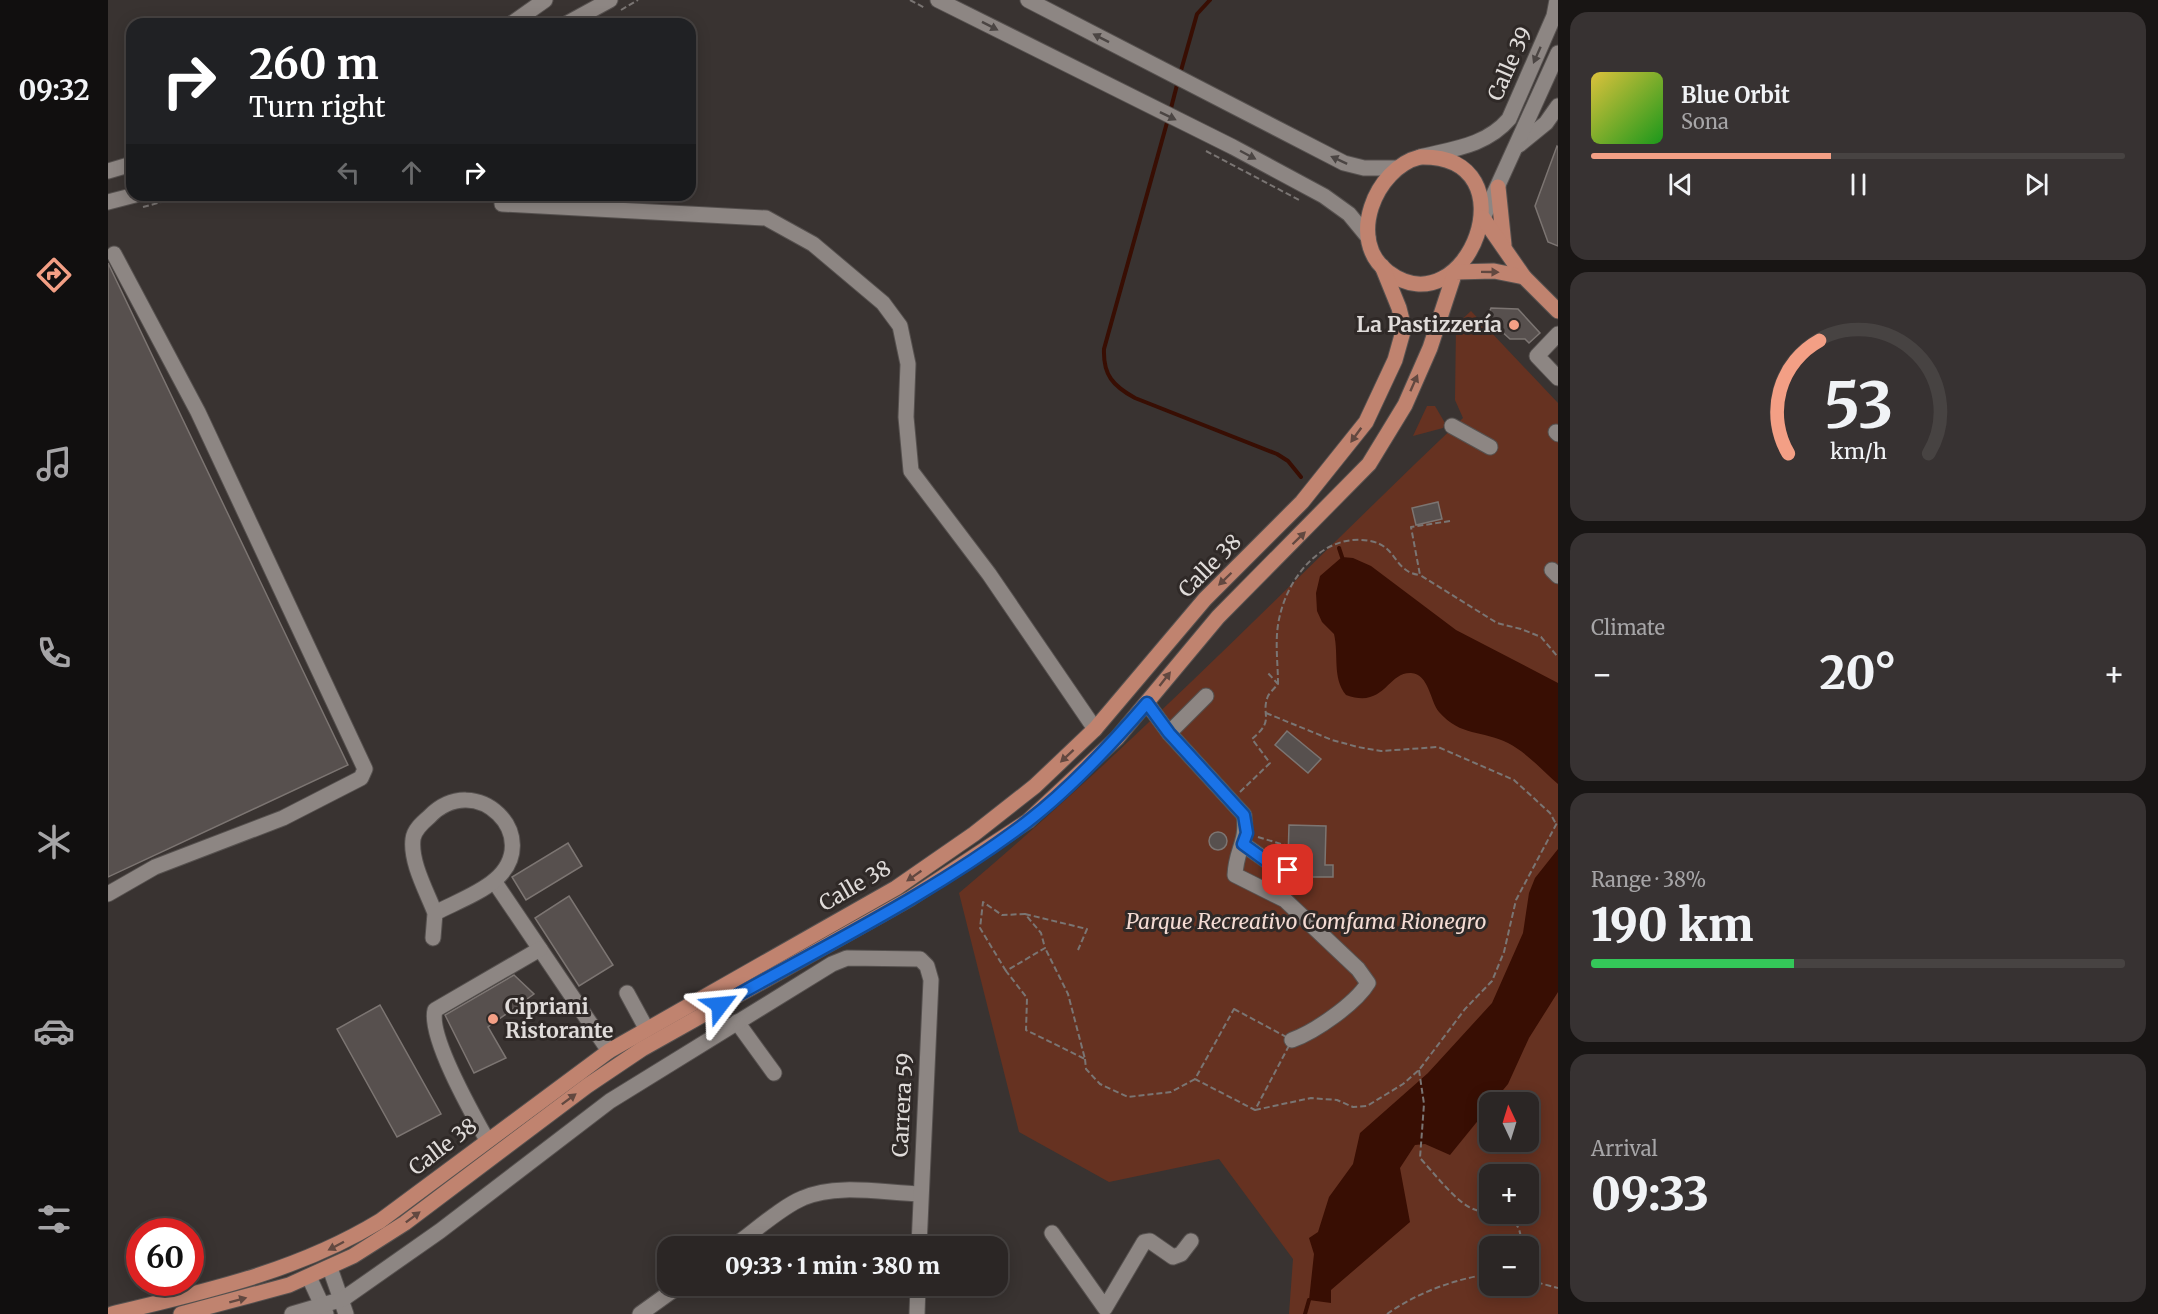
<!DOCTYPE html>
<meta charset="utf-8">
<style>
body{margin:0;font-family:Merriweather,serif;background:#373232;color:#f1f3f6;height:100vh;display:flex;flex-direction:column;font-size:22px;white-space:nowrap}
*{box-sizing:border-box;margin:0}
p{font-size:20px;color:#a6a5a7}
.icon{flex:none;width:33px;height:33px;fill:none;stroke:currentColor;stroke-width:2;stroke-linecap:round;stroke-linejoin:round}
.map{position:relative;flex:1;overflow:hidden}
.drawer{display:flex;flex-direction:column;gap:12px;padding:12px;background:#181514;width:600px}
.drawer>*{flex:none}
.hud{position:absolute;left:18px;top:18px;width:570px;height:183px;border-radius:18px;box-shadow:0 3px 15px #0003,0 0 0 2px #474342;background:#202124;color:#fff;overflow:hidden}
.needle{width:39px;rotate:356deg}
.tools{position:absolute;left:1371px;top:1092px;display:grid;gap:12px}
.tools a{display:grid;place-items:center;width:60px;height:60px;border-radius:12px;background:#2b2625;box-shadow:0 3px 15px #0003,0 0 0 2px #474342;font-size:30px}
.speed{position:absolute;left:18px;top:1218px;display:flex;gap:12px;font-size:30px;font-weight:700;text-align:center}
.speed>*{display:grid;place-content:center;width:78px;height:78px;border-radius:50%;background:#2b2625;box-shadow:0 3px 15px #0003,0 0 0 2px #474342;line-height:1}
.speed .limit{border:9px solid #d22;background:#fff;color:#111}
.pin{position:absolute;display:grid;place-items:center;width:51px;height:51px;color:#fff;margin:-26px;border-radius:12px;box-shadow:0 3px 9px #0006}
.me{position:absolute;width:66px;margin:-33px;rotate:61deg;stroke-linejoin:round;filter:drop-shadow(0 0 4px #0008)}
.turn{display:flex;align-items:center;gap:21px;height:126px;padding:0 24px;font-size:27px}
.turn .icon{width:78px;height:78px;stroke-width:2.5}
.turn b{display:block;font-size:42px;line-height:51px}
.lanes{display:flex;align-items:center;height:57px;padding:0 24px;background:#0003;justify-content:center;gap:30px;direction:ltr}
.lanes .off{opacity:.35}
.big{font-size:45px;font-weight:800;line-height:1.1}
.drawer .card{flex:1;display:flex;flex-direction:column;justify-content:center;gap:9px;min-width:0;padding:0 21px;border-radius:18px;background:#373232}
.drawer .dial{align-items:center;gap:0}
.dial svg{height:156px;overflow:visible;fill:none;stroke:#474342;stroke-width:7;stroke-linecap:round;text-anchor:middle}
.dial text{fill:#f1f3f6;stroke:none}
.song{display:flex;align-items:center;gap:18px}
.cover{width:72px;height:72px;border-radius:9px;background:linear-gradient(135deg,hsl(50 70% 55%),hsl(120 70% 35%))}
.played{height:6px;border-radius:3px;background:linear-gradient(90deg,#f39f85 45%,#474342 45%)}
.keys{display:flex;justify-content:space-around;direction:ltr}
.heat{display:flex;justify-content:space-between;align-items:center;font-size:33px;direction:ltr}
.charge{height:9px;border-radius:4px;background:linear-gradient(90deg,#34c759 38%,#474342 0)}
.trip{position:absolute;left:549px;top:1236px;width:351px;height:60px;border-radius:18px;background:#2b2625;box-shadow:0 3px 15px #0003,0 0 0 2px #474342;font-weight:800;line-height:60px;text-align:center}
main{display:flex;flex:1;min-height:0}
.menu{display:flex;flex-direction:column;width:108px;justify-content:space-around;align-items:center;background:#110f0f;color:#a6a5a7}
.menu .icon{width:42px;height:42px}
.menu .on{color:#f39f85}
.menu b{font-size:27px;color:#f1f3f6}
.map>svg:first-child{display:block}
</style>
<main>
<nav class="menu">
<b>09:32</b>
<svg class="icon on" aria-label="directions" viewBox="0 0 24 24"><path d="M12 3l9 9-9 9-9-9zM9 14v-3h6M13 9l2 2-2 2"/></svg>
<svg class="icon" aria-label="music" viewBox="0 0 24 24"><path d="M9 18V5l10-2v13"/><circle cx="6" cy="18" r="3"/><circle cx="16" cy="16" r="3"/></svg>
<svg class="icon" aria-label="phone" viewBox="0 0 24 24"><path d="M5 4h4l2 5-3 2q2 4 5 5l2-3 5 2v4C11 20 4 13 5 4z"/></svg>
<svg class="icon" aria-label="climate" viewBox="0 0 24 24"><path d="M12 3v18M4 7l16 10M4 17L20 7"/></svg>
<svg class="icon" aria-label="car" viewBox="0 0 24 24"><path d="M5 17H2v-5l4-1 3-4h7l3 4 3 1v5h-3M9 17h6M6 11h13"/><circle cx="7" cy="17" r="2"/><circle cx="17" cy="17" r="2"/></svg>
<svg class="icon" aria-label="filters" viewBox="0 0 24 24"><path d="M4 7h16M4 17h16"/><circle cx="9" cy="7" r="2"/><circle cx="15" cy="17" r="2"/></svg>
</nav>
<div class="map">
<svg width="1450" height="1314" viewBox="0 0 1450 1314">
<rect width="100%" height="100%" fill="#393331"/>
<g fill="#663221" fill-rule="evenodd">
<path d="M 1363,311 L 1450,403 L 1450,1314 L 1181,1314 L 1185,1259 L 1111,1159 L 1001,1182 L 911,1132 L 851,893 C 1028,744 1188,577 1355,418 L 1347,400 L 1348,325 ZM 1382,1102 L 1420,1102 L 1420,1142 L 1382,1142 ZM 1382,1174 L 1420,1174 L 1420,1214 L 1382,1214 ZM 1382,1246 L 1420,1246 L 1420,1286 L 1382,1286 Z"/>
<polygon points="1319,406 1327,406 1337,423 1335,428 1305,436"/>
</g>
<g fill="#380e03">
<path d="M 1234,557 L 1245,558 L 1263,566 L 1348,630 L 1450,683 L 1450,784 C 1435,771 1418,752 1400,743 C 1374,730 1353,737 1331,712 C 1322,701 1321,674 1303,673 C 1279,672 1277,709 1238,695 C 1224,678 1231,655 1226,634 L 1214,622 L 1209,611 L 1208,593 L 1212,576 Z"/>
<polygon points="1450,849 1450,992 1421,1038 1400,1084 1385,1102 1382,1102 1381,1107 1342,1155 1317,1144 1307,1145 1292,1168 1302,1222 1223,1290 1223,1303 1201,1300 1206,1254 1201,1238 1210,1232 1221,1197 1245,1164 1252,1133 1320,1073 1384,1003 1415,933 1421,893 1427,878"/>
</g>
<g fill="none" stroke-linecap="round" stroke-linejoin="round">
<g stroke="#380e03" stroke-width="4">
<polyline points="1072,74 1089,14 1102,0"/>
<polyline points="1062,112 1070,81"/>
<path d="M 1060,119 L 996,349 C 995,375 1005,386 1027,398 L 1169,454 L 1180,461 L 1193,477"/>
<polyline points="1231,548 1234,557"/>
<polyline points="1197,1314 1201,1300"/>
</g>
</g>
<g fill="#57504e" stroke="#7c7572" stroke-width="1.5">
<polygon points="1449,146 1450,147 1450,246 1440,242 1427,206"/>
<polygon points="0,263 240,765 0,877"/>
<polygon points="1383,308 1410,309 1432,333 1421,343 1417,339 1402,339 1379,318"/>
<polygon points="1330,502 1334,519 1308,525 1304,508"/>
<polygon points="1179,731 1213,759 1200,773 1167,745"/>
<polygon points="1181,825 1218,826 1217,865 1225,865 1225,877 1187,877 1189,866 1180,860"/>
<circle cx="1110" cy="841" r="9"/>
<polygon points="460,843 474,866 418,900 404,877"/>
<polygon points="461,896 505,965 471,986 427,918"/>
<polygon points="406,975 426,994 380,1027 398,1058 366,1073 337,1015"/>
<polygon points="272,1005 333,1114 289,1137 229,1029"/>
</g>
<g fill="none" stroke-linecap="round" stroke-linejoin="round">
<defs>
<g id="minor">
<polyline points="830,0 1125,147 1216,196 1241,214 1260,237"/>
<polyline points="920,0 1236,163 1256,168 1288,168"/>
<polyline points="403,24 437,0"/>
<polyline points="458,24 502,0"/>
<polyline points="1411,145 1438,123 1450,106"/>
<path d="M 1312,157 C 1344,149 1378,146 1401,119 L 1446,16 L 1449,0"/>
<polyline points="0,171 24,164"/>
<polyline points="0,202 27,195"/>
<polyline points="394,204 658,218 705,244 775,303 792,326 800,364 798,417 803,471 881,574 987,729"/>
<polyline points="1375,218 1450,53"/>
<polyline points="1450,334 1429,356 1450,378"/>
<polyline points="1344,426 1382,447"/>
<polyline points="1448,432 1450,434"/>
<polyline points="1444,570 1450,576"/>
<path d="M 1039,703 L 1061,733 L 1136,815 C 1140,842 1128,849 1127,875 L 1177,900 L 1250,969 L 1260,983 C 1248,1003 1207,1032 1184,1040"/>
<polyline points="1061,733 1098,696"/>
<polyline points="1135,844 1169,868 1180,870"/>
<polyline points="386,881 501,1051"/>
<polyline points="0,894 47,867 175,818 253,778 257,769 90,412 6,254"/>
<path d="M 325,938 L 327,913 C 346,903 371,894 387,880 C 437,837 368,768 321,817 C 314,823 306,830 305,839 C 302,862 319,892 327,913"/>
<polyline points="519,993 538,1028"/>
<polyline points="629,1022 666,1073"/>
<path d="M 379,1140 C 365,1115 320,1036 327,1010 L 432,949"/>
<polyline points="944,1233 997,1308 1036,1242 1042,1241 1065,1257 1073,1254 1083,1241"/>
<path d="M 626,1246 C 646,1232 673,1207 695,1198 C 729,1183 776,1193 812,1194"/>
<polyline points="222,1268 238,1314"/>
<polyline points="201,1277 218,1314"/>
<polyline points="184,1314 235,1299 332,1231 502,1101 724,964 739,958 812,959 819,966 823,980 811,1246"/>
<polyline points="532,1314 571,1286"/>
<polyline points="809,1314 810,1286"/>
</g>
<g id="major">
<path d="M 1312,157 C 1427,154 1359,331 1280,272 C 1238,241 1267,168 1312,157 Z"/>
<polyline points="1390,187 1396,245"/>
<polyline points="1375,218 1416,277 1450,311"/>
<path d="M 4,1314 C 98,1291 188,1272 272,1221 L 501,1051 L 788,888 L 866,834 L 927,786 L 987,729 L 1097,599 L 1194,502 L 1258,422 L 1287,360 L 1296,328 L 1291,308 L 1274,266"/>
<polyline points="73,1314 181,1285 245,1256 297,1223 479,1086 534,1049 803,898 920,821 1009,738 1110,617 1261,464 1297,405 1322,348 1347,272 1386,271 1416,277"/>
</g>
</defs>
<use href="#minor" stroke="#56514f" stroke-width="17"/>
<use href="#major" stroke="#56514f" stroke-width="17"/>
<g stroke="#7a7573" stroke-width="2" stroke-dasharray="6 3" stroke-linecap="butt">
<polyline points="802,0 817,8"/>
<polyline points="513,10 530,0"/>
<polyline points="383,24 390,19"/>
<polyline points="1098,151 1193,201"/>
<polyline points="35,207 80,195"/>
<polyline points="1342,521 1303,527 1312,575 1389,623 1413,629 1433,637 1450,657"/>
<path d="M 1170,684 C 1170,661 1166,638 1172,615 C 1181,576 1216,532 1262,541 C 1290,546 1285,572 1312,575"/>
<polyline points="1158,713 1224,740 1250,747 1273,751 1330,747 1406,780 1442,813 1448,824"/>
<path d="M 1132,792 L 1162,763 L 1144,739 C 1168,719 1152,716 1160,696 C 1162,692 1167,688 1170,684 L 1159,672"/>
<polyline points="1150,837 1180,846"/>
<polyline points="917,914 979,929 970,950"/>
<polyline points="898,971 872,928 875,902 894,915 917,914 933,933 937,948 898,971 919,998 918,1030 977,1059 960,994 937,948"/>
<polygon points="1126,1009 1184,1040 1147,1110 1087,1079"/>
<polyline points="977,1059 978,1069 992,1084 1020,1097 1063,1092 1087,1079"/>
<path d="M 1311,1070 L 1316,1104 L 1312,1158 C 1325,1172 1346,1199 1361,1207 C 1375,1215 1393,1211 1405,1221 C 1413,1228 1413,1237 1413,1246"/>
<polyline points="1147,1110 1203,1098 1229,1100 1245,1107 1259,1106 1295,1084 1311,1070 1357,1009 1384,981 1396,952 1408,900 1450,821"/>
<polyline points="1420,1280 1450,1288"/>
<path d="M 1279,1314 C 1309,1293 1346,1279 1382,1274"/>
</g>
<use href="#minor" stroke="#8d8683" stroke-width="15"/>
<use href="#major" stroke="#c0836f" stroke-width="15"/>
</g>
<defs><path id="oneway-solid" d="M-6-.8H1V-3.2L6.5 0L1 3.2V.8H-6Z" transform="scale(1.5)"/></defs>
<g fill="#4b4543">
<use href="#oneway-solid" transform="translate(882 26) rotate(27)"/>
<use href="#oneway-solid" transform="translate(993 38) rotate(-153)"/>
<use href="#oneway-solid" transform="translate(1429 55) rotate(114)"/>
<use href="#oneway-solid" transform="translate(1060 116) rotate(26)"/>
<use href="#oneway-solid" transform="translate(1140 155) rotate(28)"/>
<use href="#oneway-solid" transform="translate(1231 160) rotate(-155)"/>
</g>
<g fill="#624840">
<use href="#oneway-solid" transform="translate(1382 272) rotate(1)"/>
<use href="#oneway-solid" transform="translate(1306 383) rotate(-66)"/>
<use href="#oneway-solid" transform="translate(1248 435) rotate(126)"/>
<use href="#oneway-solid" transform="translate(1191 538) rotate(-44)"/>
<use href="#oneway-solid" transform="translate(1117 579) rotate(136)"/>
<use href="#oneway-solid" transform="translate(1057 679) rotate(-52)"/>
<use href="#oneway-solid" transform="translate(959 756) rotate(137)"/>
<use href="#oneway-solid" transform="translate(806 876) rotate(145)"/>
<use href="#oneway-solid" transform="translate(461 1099) rotate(-37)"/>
<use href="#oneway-solid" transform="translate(305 1217) rotate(-37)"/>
<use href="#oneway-solid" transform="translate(228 1246) rotate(152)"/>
<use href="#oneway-solid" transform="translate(130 1300) rotate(-15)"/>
</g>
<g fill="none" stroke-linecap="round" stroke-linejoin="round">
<defs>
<path id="route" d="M 612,1005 C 716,946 824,894 919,822 C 963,788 1003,745 1039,703 L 1061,733 L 1136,815 L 1139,833 L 1135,844 L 1168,868 L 1180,870"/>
</defs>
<use href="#route" stroke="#114b97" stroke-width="15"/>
<use href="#route" stroke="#1a73e8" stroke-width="10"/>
</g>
<g fill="#f39f85" stroke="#2f2927" stroke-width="2">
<circle cx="1406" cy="325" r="6"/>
<circle cx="385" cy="1019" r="6"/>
</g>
<g text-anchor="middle" stroke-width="6" stroke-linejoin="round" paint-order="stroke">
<g font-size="21" fill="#e0dcda" stroke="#2f2927">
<text transform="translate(1402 64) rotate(-66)" y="7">Calle 39</text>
<text transform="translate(1102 566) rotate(-45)" y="7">Calle 38</text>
<text transform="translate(747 886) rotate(-30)" y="7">Calle 38</text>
<text transform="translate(795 1105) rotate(-87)" y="7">Carrera 59</text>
<text transform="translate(335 1147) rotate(-37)" y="7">Calle 38</text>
</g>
<g font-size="21" font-weight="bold" fill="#e0dcda" stroke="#2f2927" text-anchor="end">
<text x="1394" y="332">La Pastizzería</text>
<text x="397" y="1014" text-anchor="start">Cipriani<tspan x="397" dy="24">Ristorante</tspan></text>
</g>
<g font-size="21" font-style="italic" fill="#f4dbd3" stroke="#2f2927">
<text x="1198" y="929">Parque Recreativo Comfama Rionegro</text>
</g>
</g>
</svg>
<div class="tools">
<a><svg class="needle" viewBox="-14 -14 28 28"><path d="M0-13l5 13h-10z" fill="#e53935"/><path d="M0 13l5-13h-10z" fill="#a6a5a7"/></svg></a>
<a>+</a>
<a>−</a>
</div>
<div class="speed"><div class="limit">60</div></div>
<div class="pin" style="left:1180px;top:870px;background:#d93025"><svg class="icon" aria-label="arrive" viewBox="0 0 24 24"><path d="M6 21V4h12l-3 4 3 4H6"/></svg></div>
<svg class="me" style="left:612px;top:1005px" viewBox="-20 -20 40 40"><path d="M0-17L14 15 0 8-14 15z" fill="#1a73e8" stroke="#fff" stroke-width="4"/></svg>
<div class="trip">09:33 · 1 min · 380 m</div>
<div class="hud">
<div class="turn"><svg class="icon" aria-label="right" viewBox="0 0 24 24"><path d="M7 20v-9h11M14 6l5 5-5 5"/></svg><div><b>260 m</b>Turn right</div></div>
<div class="lanes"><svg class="icon off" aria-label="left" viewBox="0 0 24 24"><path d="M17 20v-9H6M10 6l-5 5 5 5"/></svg><svg class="icon off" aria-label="ahead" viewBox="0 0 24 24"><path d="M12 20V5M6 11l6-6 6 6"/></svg><svg class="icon" aria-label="right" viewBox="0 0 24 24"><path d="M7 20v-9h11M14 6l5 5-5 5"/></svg></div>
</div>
</div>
<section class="drawer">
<div class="card">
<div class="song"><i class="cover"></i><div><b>Blue Orbit</b><p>Sona</p></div></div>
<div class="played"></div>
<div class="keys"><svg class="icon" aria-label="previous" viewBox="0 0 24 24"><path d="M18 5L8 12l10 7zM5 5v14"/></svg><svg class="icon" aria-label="pause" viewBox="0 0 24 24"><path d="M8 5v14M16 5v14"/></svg><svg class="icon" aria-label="next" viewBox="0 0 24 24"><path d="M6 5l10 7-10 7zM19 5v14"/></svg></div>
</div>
<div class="card dial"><svg viewBox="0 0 100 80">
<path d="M14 69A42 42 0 1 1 86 69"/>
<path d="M14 69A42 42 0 0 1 30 11" stroke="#f39f85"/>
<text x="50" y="56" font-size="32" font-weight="700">53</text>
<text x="50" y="72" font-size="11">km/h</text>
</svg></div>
<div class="card"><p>Climate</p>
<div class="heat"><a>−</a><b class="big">20°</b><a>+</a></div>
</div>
<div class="card"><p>Range · 38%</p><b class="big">190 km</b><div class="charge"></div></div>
<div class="card"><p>Arrival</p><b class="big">09:33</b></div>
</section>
</main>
